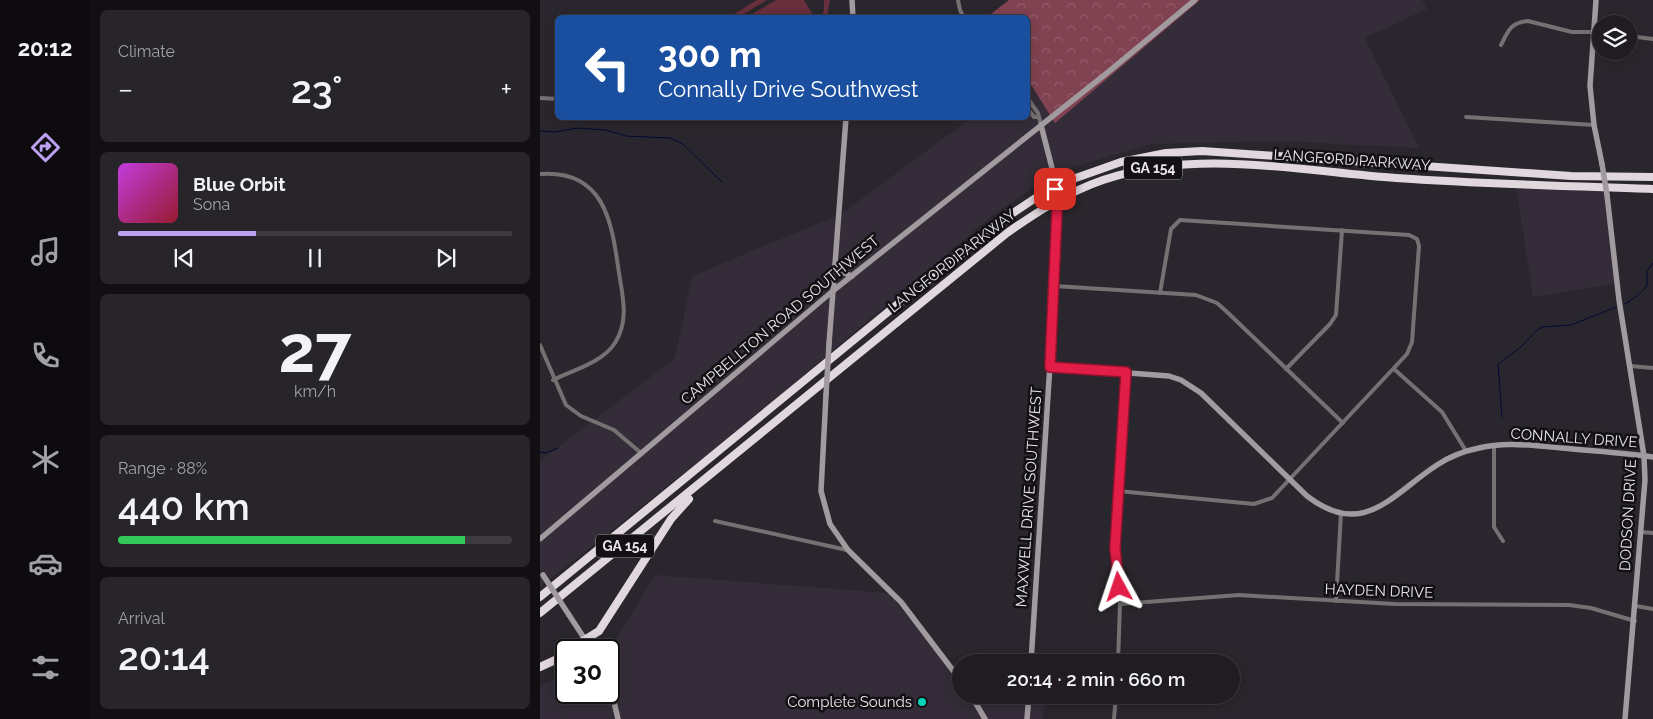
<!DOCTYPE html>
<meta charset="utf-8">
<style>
body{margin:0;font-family:Raleway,sans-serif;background:#28252a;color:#f1f3f6;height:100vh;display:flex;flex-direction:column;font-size:19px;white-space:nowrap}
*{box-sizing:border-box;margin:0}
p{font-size:16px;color:#a2a1a5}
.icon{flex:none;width:28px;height:28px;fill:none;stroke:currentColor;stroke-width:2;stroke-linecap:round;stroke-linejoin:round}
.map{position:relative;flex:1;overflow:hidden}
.details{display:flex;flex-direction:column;gap:10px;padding:10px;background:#120f13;width:450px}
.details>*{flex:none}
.guide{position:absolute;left:15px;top:15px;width:475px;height:105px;border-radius:8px;box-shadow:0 2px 12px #0003,0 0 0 1px #3d3a40;background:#1a4fa0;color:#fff;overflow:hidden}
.tools{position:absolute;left:1052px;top:15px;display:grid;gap:10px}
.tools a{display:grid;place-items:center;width:45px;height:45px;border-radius:50%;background:#201c22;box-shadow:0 2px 12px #0003,0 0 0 1px #3d3a40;font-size:25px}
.speed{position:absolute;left:15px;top:639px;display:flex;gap:10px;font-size:25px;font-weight:700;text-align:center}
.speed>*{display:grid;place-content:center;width:65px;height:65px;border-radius:50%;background:#201c22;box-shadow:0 2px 12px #0003,0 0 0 1px #3d3a40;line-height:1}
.speed .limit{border:2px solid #111;border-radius:8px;background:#fff;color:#111}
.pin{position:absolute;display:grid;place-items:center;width:42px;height:42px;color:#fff;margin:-21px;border-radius:10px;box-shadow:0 2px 8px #0006}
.me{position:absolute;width:55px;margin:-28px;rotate:355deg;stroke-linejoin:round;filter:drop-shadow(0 0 4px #0008)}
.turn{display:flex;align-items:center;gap:18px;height:105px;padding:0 20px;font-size:22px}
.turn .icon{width:65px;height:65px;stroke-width:2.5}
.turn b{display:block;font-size:35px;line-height:42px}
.big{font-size:38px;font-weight:600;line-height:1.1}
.details .tile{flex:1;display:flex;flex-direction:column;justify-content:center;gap:8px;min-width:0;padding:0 18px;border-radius:8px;background:#28252a}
.details .dial{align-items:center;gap:0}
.dial b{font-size:65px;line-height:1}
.song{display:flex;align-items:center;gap:15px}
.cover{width:60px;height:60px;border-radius:8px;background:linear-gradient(135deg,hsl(290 70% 55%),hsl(350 70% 35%))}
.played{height:5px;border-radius:2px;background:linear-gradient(90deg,#bca0f2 35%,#3d3a40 35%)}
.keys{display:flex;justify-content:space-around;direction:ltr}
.heat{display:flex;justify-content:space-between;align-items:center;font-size:28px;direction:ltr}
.charge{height:8px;border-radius:4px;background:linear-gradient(90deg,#34c759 88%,#3d3a40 0)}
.trip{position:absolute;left:412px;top:654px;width:288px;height:50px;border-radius:25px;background:#201c22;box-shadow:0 2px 12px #0003,0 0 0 1px #3d3a40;font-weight:600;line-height:50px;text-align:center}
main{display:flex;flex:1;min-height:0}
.tab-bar{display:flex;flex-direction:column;width:90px;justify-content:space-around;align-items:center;background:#0d0b0e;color:#a2a1a5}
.tab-bar .icon{width:35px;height:35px}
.tab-bar .current{color:#bca0f2}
.tab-bar b{font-size:22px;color:#f1f3f6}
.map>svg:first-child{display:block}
</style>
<main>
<nav class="tab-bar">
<b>20:12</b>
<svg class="icon current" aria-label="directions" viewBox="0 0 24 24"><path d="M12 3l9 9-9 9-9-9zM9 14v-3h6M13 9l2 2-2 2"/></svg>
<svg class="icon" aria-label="music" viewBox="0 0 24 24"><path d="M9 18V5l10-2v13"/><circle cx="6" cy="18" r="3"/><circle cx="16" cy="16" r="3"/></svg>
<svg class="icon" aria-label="phone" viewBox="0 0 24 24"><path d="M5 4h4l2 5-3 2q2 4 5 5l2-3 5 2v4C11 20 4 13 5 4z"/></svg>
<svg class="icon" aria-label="climate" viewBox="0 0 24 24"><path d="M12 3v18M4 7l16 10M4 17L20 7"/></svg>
<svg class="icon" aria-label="car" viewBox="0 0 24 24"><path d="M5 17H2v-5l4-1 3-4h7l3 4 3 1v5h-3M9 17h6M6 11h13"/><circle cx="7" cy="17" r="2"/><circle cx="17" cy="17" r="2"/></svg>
<svg class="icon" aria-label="filters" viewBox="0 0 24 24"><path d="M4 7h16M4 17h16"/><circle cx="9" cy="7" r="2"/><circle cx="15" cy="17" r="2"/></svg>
</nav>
<section class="details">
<div class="tile"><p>Climate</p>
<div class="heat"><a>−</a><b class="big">23°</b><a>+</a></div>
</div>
<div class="tile">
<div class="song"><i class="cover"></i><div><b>Blue Orbit</b><p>Sona</p></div></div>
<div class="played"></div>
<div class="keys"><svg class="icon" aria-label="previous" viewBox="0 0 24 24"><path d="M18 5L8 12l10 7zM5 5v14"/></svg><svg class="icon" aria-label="pause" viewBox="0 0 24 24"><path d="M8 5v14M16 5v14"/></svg><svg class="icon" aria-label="next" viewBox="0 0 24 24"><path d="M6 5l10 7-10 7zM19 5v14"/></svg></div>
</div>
<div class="tile dial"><b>27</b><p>km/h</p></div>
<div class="tile"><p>Range · 88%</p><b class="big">440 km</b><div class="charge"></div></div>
<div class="tile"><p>Arrival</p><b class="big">20:14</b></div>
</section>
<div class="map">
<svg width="1113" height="719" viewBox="0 0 1113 719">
<defs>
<pattern id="forest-crowns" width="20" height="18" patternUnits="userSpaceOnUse" patternTransform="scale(1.25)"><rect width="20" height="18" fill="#814251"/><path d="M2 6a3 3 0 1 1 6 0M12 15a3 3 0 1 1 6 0" fill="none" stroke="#935d6a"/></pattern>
</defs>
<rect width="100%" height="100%" fill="#2a262d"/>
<g fill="#342d39">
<polygon points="660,0 882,0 887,9 825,38 879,148 742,141 612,144 518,171 453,215 207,423 0,587 0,461 135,358 152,276 301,214 431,118 488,118 488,80 515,122"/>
<polygon points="976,186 1069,192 1079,283 993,297"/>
<polygon points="115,575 348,593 421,680 421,695 434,695 441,703 505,695 503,719 0,719 0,687 26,673 26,692 69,692 69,651"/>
</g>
<polygon fill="url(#forest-crowns)" points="469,0 660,0 515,123 488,80 488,18 447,17"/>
<g fill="#682f3d">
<polygon points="217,0 227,0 199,17 189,17"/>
<polygon points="236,0 264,0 274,17 207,17"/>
<polygon points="284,0 290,0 287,17 281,17 284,10"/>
</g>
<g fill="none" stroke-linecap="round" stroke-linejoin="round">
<g stroke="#000933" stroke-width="1">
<polyline points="0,131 15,132 37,128 66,130 86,136 130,138 143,144 182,182"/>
<polyline points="1085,304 1097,296 1107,286 1107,271 1113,263"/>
<polyline points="962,417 958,364 981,347 996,331 1002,327 1031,325 1076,307"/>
<polyline points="0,452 6,453 18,448"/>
</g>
<g stroke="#757173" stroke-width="4">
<polyline points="418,0 420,10 424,18"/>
<polyline points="1089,36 1113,39"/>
<path d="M 961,45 C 968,31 971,22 988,21 L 1032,32 L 1061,32"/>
<polyline points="0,98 18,99"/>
<polyline points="488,99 498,113 501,125"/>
<polyline points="488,109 494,117 498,117"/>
<polyline points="926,117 1054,125"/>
<polyline points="297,118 306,118"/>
<path d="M 0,174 C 66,169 72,225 79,273 C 83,298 89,321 75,343 C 62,363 33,370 13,380"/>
<polyline points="515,286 656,295 677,303 686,311 803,423"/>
<polyline points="0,345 26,405 41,416 74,430 101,453"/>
<polyline points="1090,366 1113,368"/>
<polyline points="746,369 790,324 796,315 802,230"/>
<polyline points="854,369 902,412 926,451"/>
<polyline points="954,445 954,527 963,541"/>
<polyline points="578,491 714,504 732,498 867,354 872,342 879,246 877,239 869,235 640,220 631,229 620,293"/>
<polyline points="175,521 307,550"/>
<polyline points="1101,532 1113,533"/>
<polyline points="796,601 801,513"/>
<polyline points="580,604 699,595 855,604 1029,605 1051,608 1095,621"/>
<polyline points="1096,606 1113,609"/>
<polyline points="578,662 580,604 575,548 586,372"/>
<polyline points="574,719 576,695"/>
</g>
<g stroke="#a19a9e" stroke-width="5.5">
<polyline points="312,0 313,18"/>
<polyline points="1056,0 1050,86 1054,125 1062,164"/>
<polyline points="501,125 513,172"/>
<polyline points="1067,195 1079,300 1104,456 1105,480 1085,719"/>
<polyline points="296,265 304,273 312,276"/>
<polyline points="289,344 306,118"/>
<path d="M 509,367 L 629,376 L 641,380 L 661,393 L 767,496 C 824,540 852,494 897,465 C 909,457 924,451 939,448 C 966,441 995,446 1022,448 C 1052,451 1083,453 1113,457"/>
<polyline points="286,395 281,491 290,524 308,550 361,602 421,681"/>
<polyline points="0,539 294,290 567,73 655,0"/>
<polyline points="29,615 52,650"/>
<polyline points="491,662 515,286 517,211"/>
<polyline points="69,681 78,719"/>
<polyline points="431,695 445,719"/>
<polyline points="487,719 489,695"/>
</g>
<g stroke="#e1d8de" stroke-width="8">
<polyline points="0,597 359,303 473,213 497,197 533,179 581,162 626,153 662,151 1031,176 1113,177"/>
<path d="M 0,613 L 467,233 C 497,212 528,192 563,180 C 657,148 759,171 856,178 C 942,184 1027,186 1113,189"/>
<polyline points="28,650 59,631 131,519 149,499"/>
<polyline points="0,667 26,655"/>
<polyline points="69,690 74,698"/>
</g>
<g stroke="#a19a9e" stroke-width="5.5">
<polyline points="1062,164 1067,195"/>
<polyline points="513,172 517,211"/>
<polyline points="286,395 289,344"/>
<polyline points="3,575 29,615"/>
</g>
</g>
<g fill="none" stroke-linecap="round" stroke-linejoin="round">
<defs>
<polyline id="route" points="515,189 517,211 510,367 586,372 575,548 579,587"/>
</defs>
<use href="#route" stroke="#92132f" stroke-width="12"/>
<use href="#route" stroke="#e11d48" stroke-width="9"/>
</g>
<circle fill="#02d5b6" stroke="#121013" stroke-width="2" cx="382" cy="702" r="5"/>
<g text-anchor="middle" stroke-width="5" stroke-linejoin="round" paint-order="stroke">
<g fill="#121013" stroke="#a8a5a9" stroke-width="1">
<rect x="584" y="156.5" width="58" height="23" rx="4"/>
<rect x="56" y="534.5" width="58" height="23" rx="4"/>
</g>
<g font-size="14" font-weight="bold" fill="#e8e5e9">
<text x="613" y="173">GA 154</text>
<text x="85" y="551">GA 154</text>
</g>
<g font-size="15" fill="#e8e5e9" stroke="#121013">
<text transform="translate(812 160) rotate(4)" y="5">LANGFORD PARKWAY</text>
<text transform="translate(412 261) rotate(-38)" y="5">LANGFORD PARKWAY</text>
<text transform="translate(240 320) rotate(-40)" y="5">CAMPBELLTON ROAD SOUTHWEST</text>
<text transform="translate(1034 438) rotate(4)" y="5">CONNALLY DRIVE</text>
<text transform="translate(489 497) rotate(-86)" y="5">MAXWELL DRIVE SOUTHWEST</text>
<text transform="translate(1088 515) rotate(-87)" y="5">DODSON DRIVE</text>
<text transform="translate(839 591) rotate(2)" y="5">HAYDEN DRIVE</text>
</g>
<g font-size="15" fill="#e8e5e9" stroke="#121013" text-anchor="end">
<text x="372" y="707">Complete Sounds</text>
</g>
</g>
</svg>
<div class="tools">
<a><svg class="icon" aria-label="layers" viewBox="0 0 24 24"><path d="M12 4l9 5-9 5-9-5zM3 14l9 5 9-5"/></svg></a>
</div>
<div class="speed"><div class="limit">30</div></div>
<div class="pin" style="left:515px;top:189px;background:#d93025"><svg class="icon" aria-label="arrive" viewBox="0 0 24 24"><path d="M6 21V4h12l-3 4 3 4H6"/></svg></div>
<svg class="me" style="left:579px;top:587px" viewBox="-20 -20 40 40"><path d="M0-17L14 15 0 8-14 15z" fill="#e11d48" stroke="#fff" stroke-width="4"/></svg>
<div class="trip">20:14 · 2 min · 660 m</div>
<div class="guide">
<div class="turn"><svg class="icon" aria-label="left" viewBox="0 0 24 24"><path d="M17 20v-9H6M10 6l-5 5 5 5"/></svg><div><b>300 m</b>Connally Drive Southwest</div></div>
</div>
</div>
</main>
